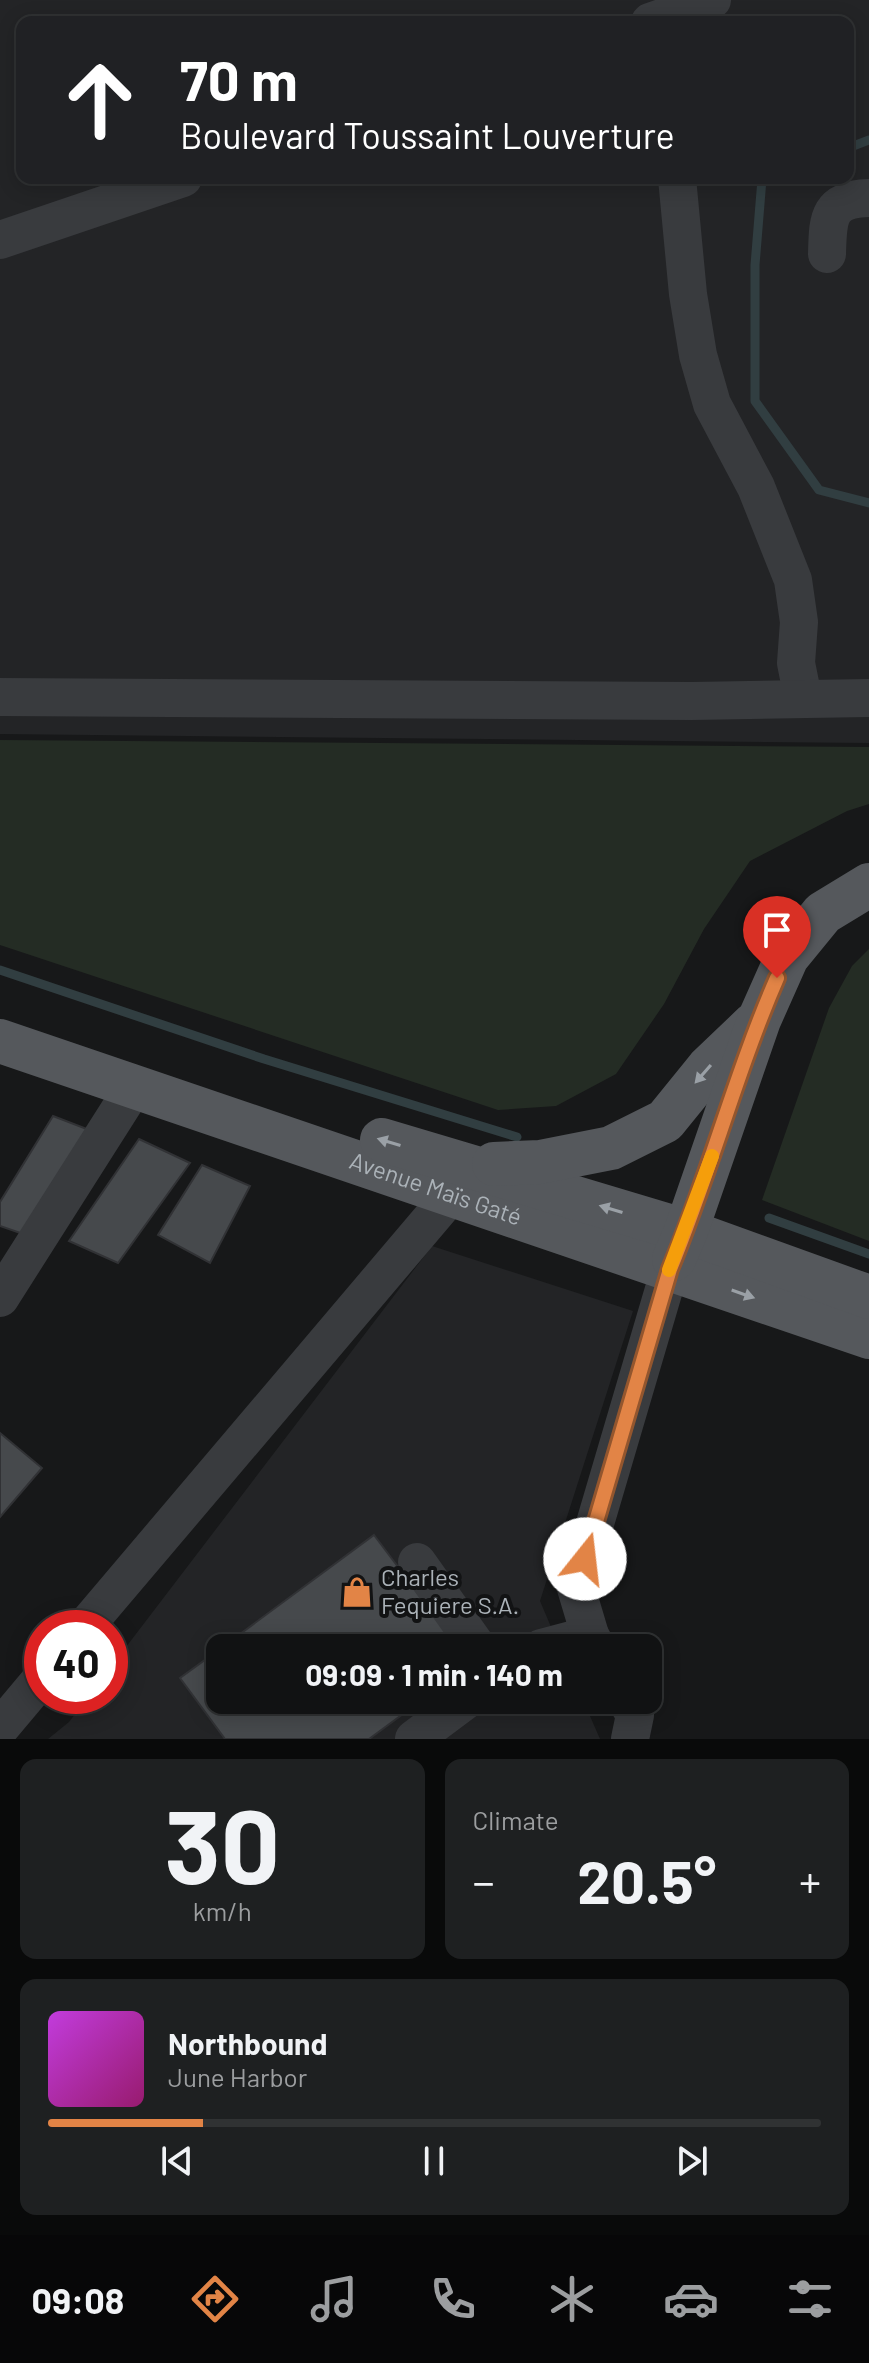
<!DOCTYPE html>
<meta charset="utf-8">
<style>
body{margin:0;font-family:Barlow,sans-serif;background:#1e2021;color:#f1f3f6;height:100vh;display:flex;flex-direction:column;font-size:30px;white-space:nowrap}
*{box-sizing:border-box;margin:0}
p{font-size:26px;color:#9c9ea0}
.icon{flex:none;width:44px;height:44px;fill:none;stroke:currentColor;stroke-width:2;stroke-linecap:round;stroke-linejoin:round}
.map{position:relative;height:1739px;overflow:hidden}
.details{display:flex;flex-direction:column;gap:20px;padding:20px;background:#090a0a;flex:1}
.details>*{flex:none}
.top-card{position:absolute;left:16px;top:16px;width:838px;height:168px;border-radius:16px;box-shadow:0 4px 20px #0003,0 0 0 2px #303233;background:#202124;color:#fff;overflow:hidden}
.speed{position:absolute;left:24px;top:1610px;display:flex;gap:16px;font-size:40px;font-weight:700;text-align:center}
.speed>*{display:grid;place-content:center;width:104px;height:104px;border-radius:50%;background:#111213;box-shadow:0 4px 20px #0003,0 0 0 2px #303233;line-height:1}
.speed .limit{border:12px solid #d22;background:#fff;color:#111}
.pin{position:absolute;display:grid;place-items:center;width:68px;height:68px;color:#fff;margin:-82px -34px;border-radius:50% 50% 50% 0;rotate:-45deg;box-shadow:0 0 8px #0007}
.pin .icon{rotate:45deg}
.me{position:absolute;width:88px;margin:-44px;rotate:16deg;stroke-linejoin:round;filter:drop-shadow(0 0 6px #0008)}
.turn{display:flex;align-items:center;gap:28px;height:168px;padding:0 32px;font-size:36px}
.turn .icon{width:104px;height:104px;stroke-width:2.5}
.turn b{display:block;font-size:56px;line-height:68px}
.big{font-size:60px;font-weight:700;line-height:1.1}
.details .widget{flex:1;display:flex;flex-direction:column;justify-content:center;gap:12px;min-width:0;padding:0 28px;border-radius:16px;background:#1e2021}
.details .dial{align-items:center;gap:0}
.dial b{font-size:104px;line-height:1}
.song{display:flex;align-items:center;gap:24px}
.cover{width:96px;height:96px;border-radius:12px;background:linear-gradient(135deg,hsl(290 70% 55%),hsl(320 70% 35%))}
.played{height:8px;border-radius:4px;background:linear-gradient(90deg,#e28446 20%,#303233 20%)}
.keys{display:flex;justify-content:space-around;direction:ltr}
.heat{display:flex;justify-content:space-between;align-items:center;font-size:44px;direction:ltr}
.details .tiles{flex:1;display:grid;gap:20px;grid-template-columns:1fr 1fr}
.widget:last-child{grid-column:span 2}
.trip{position:absolute;left:206px;top:1634px;width:456px;height:80px;border-radius:16px;background:#111213;box-shadow:0 4px 20px #0003,0 0 0 2px #303233;font-weight:700;line-height:80px;text-align:center}
.dock{display:flex;height:128px;justify-content:space-around;align-items:center;background:#070708;color:#9c9ea0}
.dock .icon{width:56px;height:56px}
.dock .current{color:#e28446}
.dock b{font-size:36px;color:#f1f3f6}
.map>svg:first-child{display:block}
</style>
<div class="map">
<svg width="869" height="1739" viewBox="0 0 869 1739">
<rect width="100%" height="100%" fill="#171819"/>
<g fill="#232426" fill-rule="evenodd">
<path d="M 0,0 L 869,0 L 869,743 L 0,734 ZM 22,22 L 848,22 L 848,178 L 22,178 Z"/>
<polygon points="432,1246 633,1311 540,1601 560,1648 220,1648 220,1700 583,1700 600,1739 48,1739 69,1722 89,1696 110,1696 110,1668"/>
</g>
<g fill="#242c24">
<polygon points="0,740 869,747 869,804 847,811 750,861 704,929 664,1004 616,1074 556,1106 498,1110 0,945"/>
<polygon points="869,949 869,1241 762,1200 829,1008 852,966"/>
</g>
<g fill="none" stroke-linecap="round" stroke-linejoin="round">
<g stroke="#313e41" stroke-width="9">
<polyline points="848,148 869,140"/>
<polyline points="765,178 762,179 755,265 755,401 819,490 869,503"/>
<polyline points="0,970 264,1059 517,1137"/>
<polyline points="769,1218 869,1254"/>
</g>
</g>
<g fill="#46494c" stroke="#313235" stroke-width="2">
<polygon points="53,1116 92,1131 29,1236 0,1226 0,1202"/>
<polygon points="139,1139 190,1163 118,1263 69,1241"/>
<polygon points="202,1165 250,1186 210,1263 158,1235"/>
<polygon points="0,1433 42,1468 0,1517"/>
<polygon points="374,1535 459,1648 221,1648"/>
<polygon points="220,1649 220,1700 422,1700 369,1739 225,1739 180,1678"/>
</g>
<g fill="none" stroke-linecap="round" stroke-linejoin="round">
<g stroke="#393b3e" stroke-width="38">
<polyline points="650,22 712,0"/>
<polyline points="677,178 688,294 698,355 712,404 756,487 793,580 799,622 796,663 803,698"/>
<polyline points="0,240 183,178"/>
<path d="M 827,254 C 828,219 827,199 869,198"/>
<polyline points="0,697 692,701 869,698"/>
<polyline points="0,1298 134,1087"/>
<polyline points="417,1562 478,1648"/>
<polyline points="84,1628 452,1194"/>
<polyline points="541,1648 590,1635"/>
<polyline points="597,1648 590,1635 576,1588 670,1269"/>
<polyline points="626,1700 635,1715 630,1739"/>
<polyline points="0,1728 42,1678"/>
<polyline points="414,1739 466,1700"/>
</g>
<g stroke="#55585c" stroke-width="44">
<path id="s1" d="M 0,1041 L 869,1337"/>
<polyline points="382,1140 686,1231 869,1297"/>
<polyline points="494,1164 540,1162 611,1148 665,1121 708,1068 754,1024"/>
<polyline points="674,1259 686,1231 759,1020 787,957 823,913 869,885"/>
</g>
</g>
<defs><path id="oneway-solid" d="M-6-.8H1V-3.2L6.5 0L1 3.2V.8H-6Z" transform="scale(2)"/></defs>
<g fill="#9aa0a6">
<use href="#oneway-solid" transform="translate(703 1074) rotate(131)"/>
<use href="#oneway-solid" transform="translate(389 1142) rotate(-163)"/>
<use href="#oneway-solid" transform="translate(611 1209) rotate(-163)"/>
<use href="#oneway-solid" transform="translate(743 1294) rotate(19)"/>
</g>
<g fill="none" stroke-linecap="round" stroke-linejoin="round">
<defs>
<path id="route" d="M 585,1559 L 670,1269 C 710,1173 736,1072 777,978"/>
</defs>
<use href="#route" stroke="#93562e" stroke-width="20"/>
<use href="#route" stroke="#e28446" stroke-width="14"/>
<polyline stroke="#f59e0b" stroke-width="14" points="669,1270 712,1156"/>
</g>
<defs>
<symbol id="shop-bare" viewBox="-9 -9 18 18"><path d="M-5-2.5h2.3a2.7 3.5 0 0 1 5.4 0H5L5.5 6h-11ZM-1.5-2.5h3a1.5 2.3 0 0 0-3 0Z" fill="#e28446" stroke="#121314" stroke-width="2.5" paint-order="stroke"/></symbol>
</defs>
<g fill-rule="evenodd">
<use href="#shop-bare" x="335" y="1570" width="44" height="44"/>
</g>
<g text-anchor="middle" stroke-width="8" stroke-linejoin="round" paint-order="stroke">
<g font-size="24" fill="#abb2b8" stroke="#121314">
<text dy="8" stroke="none"><textPath href="#s1" startOffset="460">Avenue Maïs Gaté</textPath></text>
</g>
<g font-size="24" fill="#abb2b8" stroke="#121314" text-anchor="start">
<text x="381" y="1586">Charles<tspan x="381" dy="28">Fequiere S.A.</tspan></text>
</g>
</g>
</svg>
<div class="speed"><div class="limit">40</div></div>
<div class="pin" style="left:777px;top:978px;background:#d93025"><svg class="icon" aria-label="arrive" viewBox="0 0 24 24"><path d="M6 21V4h12l-3 4 3 4H6"/></svg></div>
<svg class="me" style="left:585px;top:1559px" viewBox="-20 -20 40 40"><circle r="19" fill="#fff"/><path d="M0-13L10 11 0 6-10 11z" fill="#e28446"/></svg>
<div class="trip">09:09 · 1 min · 140 m</div>
<div class="top-card">
<div class="turn"><svg class="icon" aria-label="ahead" viewBox="0 0 24 24"><path d="M12 20V5M6 11l6-6 6 6"/></svg><div><b>70 m</b>Boulevard Toussaint Louverture</div></div>
</div>
</div>
<section class="details">
<div class="tiles">
<div class="widget dial"><b>30</b><p>km/h</p></div>
<div class="widget"><p>Climate</p>
<div class="heat"><a>−</a><b class="big">20.5°</b><a>+</a></div>
</div>
<div class="widget">
<div class="song"><i class="cover"></i><div><b>Northbound</b><p>June Harbor</p></div></div>
<div class="played"></div>
<div class="keys"><svg class="icon" aria-label="previous" viewBox="0 0 24 24"><path d="M18 5L8 12l10 7zM5 5v14"/></svg><svg class="icon" aria-label="pause" viewBox="0 0 24 24"><path d="M8 5v14M16 5v14"/></svg><svg class="icon" aria-label="next" viewBox="0 0 24 24"><path d="M6 5l10 7-10 7zM19 5v14"/></svg></div>
</div>
</div>
</section>
<nav class="dock">
<b>09:08</b>
<svg class="icon current" aria-label="directions" viewBox="0 0 24 24"><path d="M12 3l9 9-9 9-9-9zM9 14v-3h6M13 9l2 2-2 2"/></svg>
<svg class="icon" aria-label="music" viewBox="0 0 24 24"><path d="M9 18V5l10-2v13"/><circle cx="6" cy="18" r="3"/><circle cx="16" cy="16" r="3"/></svg>
<svg class="icon" aria-label="phone" viewBox="0 0 24 24"><path d="M5 4h4l2 5-3 2q2 4 5 5l2-3 5 2v4C11 20 4 13 5 4z"/></svg>
<svg class="icon" aria-label="climate" viewBox="0 0 24 24"><path d="M12 3v18M4 7l16 10M4 17L20 7"/></svg>
<svg class="icon" aria-label="car" viewBox="0 0 24 24"><path d="M5 17H2v-5l4-1 3-4h7l3 4 3 1v5h-3M9 17h6M6 11h13"/><circle cx="7" cy="17" r="2"/><circle cx="17" cy="17" r="2"/></svg>
<svg class="icon" aria-label="filters" viewBox="0 0 24 24"><path d="M4 7h16M4 17h16"/><circle cx="9" cy="7" r="2"/><circle cx="15" cy="17" r="2"/></svg>
</nav>
